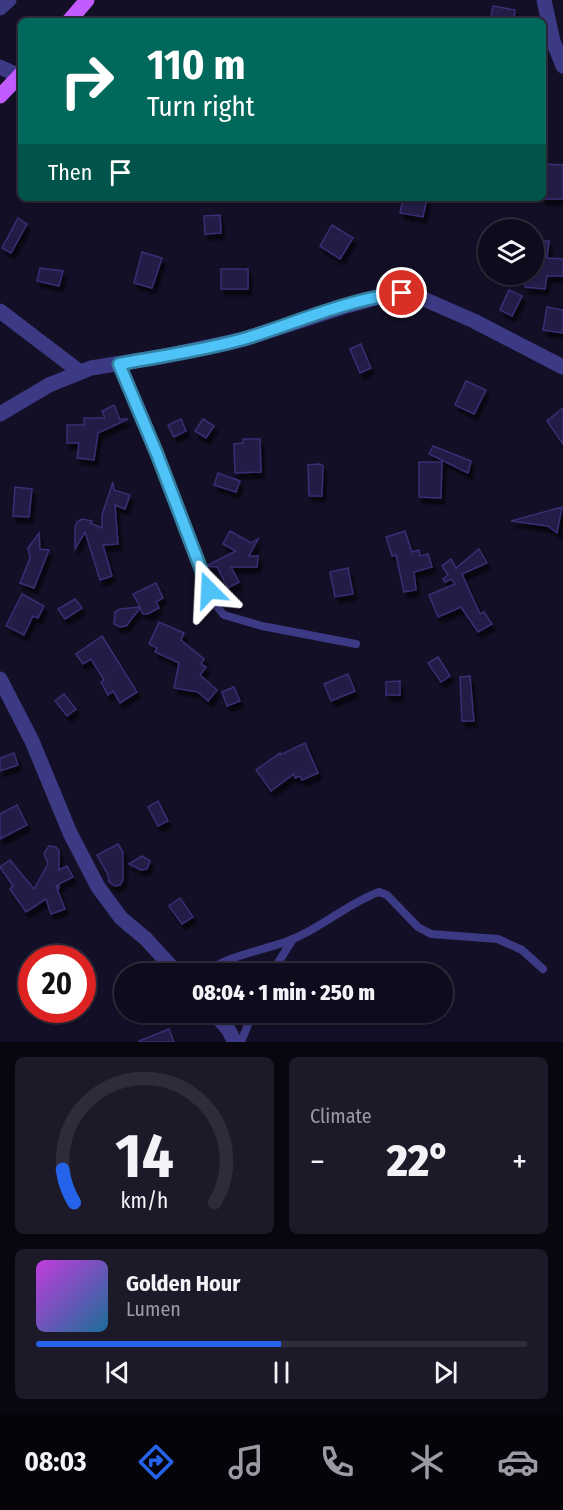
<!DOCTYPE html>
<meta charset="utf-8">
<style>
body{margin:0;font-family:"Fira Sans Condensed",sans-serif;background:#1c1929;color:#f1f3f6;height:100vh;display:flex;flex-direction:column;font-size:22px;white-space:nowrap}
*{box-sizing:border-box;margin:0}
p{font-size:20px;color:#9b9ba3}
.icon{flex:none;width:33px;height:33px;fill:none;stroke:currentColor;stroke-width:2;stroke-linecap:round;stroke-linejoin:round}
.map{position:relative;height:1042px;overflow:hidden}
.panel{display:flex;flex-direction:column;gap:15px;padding:15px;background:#08060f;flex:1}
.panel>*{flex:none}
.banner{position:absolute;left:18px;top:18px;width:528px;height:183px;border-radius:9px;box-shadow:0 2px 4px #0004,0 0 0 2px #2e2b3b;background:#00695c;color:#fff;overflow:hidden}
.buttons{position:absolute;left:478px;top:219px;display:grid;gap:12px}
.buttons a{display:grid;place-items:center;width:66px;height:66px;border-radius:50%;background:#0e0b1c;box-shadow:0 2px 4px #0004,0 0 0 2px #2e2b3b;font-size:30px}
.speed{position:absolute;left:18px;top:945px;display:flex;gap:12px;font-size:30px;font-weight:700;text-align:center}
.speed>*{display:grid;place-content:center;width:78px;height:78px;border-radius:50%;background:#0e0b1c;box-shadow:0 2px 4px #0004,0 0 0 2px #2e2b3b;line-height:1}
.speed .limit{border:9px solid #d22;background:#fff;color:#111}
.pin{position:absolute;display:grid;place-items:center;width:51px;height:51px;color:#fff;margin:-26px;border:3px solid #fff;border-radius:50%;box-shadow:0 2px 6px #0007}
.me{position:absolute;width:66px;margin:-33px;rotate:339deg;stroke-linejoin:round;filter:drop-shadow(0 0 4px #0008)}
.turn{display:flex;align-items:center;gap:21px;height:126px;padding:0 30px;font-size:27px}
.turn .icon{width:78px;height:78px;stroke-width:2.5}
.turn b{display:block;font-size:42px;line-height:51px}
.then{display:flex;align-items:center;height:57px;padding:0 30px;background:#0003;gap:12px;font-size:22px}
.big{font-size:45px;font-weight:800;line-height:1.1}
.panel .card{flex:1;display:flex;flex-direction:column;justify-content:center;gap:9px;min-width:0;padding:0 21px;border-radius:9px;background:#1c1929}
.panel .dial{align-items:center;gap:0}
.dial svg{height:156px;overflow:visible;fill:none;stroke:#2e2b3b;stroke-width:7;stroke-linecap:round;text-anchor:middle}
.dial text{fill:#f1f3f6;stroke:none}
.song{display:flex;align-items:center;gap:18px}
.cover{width:72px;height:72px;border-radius:9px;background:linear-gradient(135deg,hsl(290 70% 55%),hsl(200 70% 35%))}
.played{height:6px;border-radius:3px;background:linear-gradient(90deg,#2563eb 50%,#2e2b3b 50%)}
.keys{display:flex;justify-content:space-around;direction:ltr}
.heat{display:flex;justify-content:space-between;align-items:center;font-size:33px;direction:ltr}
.panel .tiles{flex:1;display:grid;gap:15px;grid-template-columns:1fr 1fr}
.card:last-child{grid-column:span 2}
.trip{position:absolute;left:114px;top:963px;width:339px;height:60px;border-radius:30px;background:#0e0b1c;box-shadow:0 2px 4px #0004,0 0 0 2px #2e2b3b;font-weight:800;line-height:60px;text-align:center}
.dock{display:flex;height:96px;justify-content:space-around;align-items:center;background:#06040b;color:#9b9ba3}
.dock .icon{width:42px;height:42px}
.dock .on{color:#2563eb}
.dock b{font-size:27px;color:#f1f3f6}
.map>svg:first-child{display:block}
</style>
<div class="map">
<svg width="563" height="1042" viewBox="0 0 563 1042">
<defs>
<filter id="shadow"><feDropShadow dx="3.5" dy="6" stdDeviation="1.5" flood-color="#0009"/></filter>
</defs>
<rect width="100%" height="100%" fill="#130f26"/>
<g fill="#241b47" stroke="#3b2d73" stroke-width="1.5" filter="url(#shadow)">
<polygon points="493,6 515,10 514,21 491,17"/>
<polygon points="543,164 563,165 563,199 543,199"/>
<polygon points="403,198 427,198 423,217 400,213"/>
<polygon points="220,215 221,233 205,234 204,216"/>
<polygon points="18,218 27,224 11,253 2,248"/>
<polygon points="332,225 353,238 340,259 320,246"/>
<polygon points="537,241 549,241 547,258 563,259 563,276 547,276 545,289 525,287 526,274 534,274 535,270"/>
<polygon points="142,252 162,258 152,288 134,283"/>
<polygon points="40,268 63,271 59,286 37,281"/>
<rect x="221" y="269" width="27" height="20"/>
<polygon points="509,290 522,296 512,316 500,310"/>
<polygon points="547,307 563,310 563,333 543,330"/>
<polygon points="361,344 371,368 360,373 350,349"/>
<polygon points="466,381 486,390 474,414 455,405"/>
<polygon points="114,405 120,419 128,419 98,433 94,460 77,458 79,443 67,443 67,425 84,425 84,418 105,418 102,411"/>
<polygon points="563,408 563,444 547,421"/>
<polygon points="181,419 186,431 174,437 168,425"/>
<polygon points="203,419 214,426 206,438 195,431"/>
<polygon points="243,439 260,439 261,472 235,473 234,444 243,443"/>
<polygon points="433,446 471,461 468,473 429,454"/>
<polygon points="419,462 442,462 441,498 419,497"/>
<polygon points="319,464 323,466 322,496 309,496 308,465"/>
<polygon points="218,473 240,481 236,492 214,485"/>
<polygon points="113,482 114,490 130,495 125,509 115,505 118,544 103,545 112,576 100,580 85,532 75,549 75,527 77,522 82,519 92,521 90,523 102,528 102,515"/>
<polygon points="15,487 32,489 29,517 13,516"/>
<polygon points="562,507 557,533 548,526 511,521"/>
<polygon points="230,531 251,543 258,539 249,556 258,556 257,567 231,567 239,582 228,588 217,567 206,566 236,551 223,544"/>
<polygon points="405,531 412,552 419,550 420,556 428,554 432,567 414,572 416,590 404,592 396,555 392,556 386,537"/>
<polygon points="39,533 40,549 49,550 34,588 20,583 30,558 28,548"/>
<polygon points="479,549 487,563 462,574 480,614 484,612 492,624 478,632 461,607 438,617 429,595 455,584 451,579 445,582 443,579 448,575 442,566 451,559 456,568"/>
<polygon points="348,568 353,594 335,597 330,572"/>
<polygon points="156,583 163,598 156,602 159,608 148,614 143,614 140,608 126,626 120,627 114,624 115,612 120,609 140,607 133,594"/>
<polygon points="22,594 44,606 38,618 33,616 24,635 6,626"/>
<polygon points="75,599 82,608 65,619 58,609"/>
<polygon points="159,622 184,633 181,640 204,659 201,664 206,667 200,675 217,690 208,701 198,692 174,688 179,663 155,652 157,648 149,644"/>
<polygon points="102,636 137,692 120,703 113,691 108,695 101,682 104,680 91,659 83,664 76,654"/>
<polygon points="438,657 450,676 441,682 428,663"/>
<polygon points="348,674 355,691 331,701 324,684"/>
<polygon points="470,676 474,721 462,721 460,677"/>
<polygon points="400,681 400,695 386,695 386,682"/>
<polygon points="234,687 240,701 227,706 222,692"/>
<polygon points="64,694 76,709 67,716 55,701"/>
<polygon points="305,743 318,773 302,780 300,776 295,778 294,774 271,791 256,770 280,753 280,755"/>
<polygon points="14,753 18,765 0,771 0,758"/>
<polygon points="158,801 168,821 158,826 148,807"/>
<polygon points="17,805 27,825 0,839 0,814"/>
<polygon points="118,844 123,852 123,880 120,885 115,886 109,882 108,875 97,855"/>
<polygon points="49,846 56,847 59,851 59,870 67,866 73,877 59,884 59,889 57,885 56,886 65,909 51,914 46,899 26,912 10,889 13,886 0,867 10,860 34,889 48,864 44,853"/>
<polygon points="142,856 150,861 147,869 141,870 129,864"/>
<polygon points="180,898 193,917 182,924 169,906"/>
<polygon points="169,1029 174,1042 139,1042 139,1041"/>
</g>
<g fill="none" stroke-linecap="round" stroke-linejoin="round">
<g stroke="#3d3a85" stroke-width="8">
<polyline points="119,364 157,454 213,602 224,615 262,626 356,644"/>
<path d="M 206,974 C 221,956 271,949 293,939 C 323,927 348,903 379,892 L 387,895 L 418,927 L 431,934 L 498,939 L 522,950 L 543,969"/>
<polyline points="271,974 293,939"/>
<polyline points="241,1042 253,1012"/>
</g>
<g stroke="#3d3a85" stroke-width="15">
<polyline points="544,0 553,41 563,66"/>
<polyline points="0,8 9,0"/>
<polyline points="0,311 80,372"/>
<polyline points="0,414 49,385 91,368 165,356 244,339 343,307 387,295 402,293 417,296 474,321 563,367"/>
<polyline points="0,679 32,741 70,833 98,887 121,918 146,939 178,974"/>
<polyline points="213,1012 228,1029 235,1042"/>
</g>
<polyline stroke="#3d3a85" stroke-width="15" points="0,67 19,76"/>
<g stroke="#c25bff" stroke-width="15">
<polyline points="69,21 87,0"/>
<polyline points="0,96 21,74"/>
</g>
</g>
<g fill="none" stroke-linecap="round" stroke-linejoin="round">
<defs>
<path id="route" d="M 209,590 L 157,454 L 119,364 C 162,356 206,350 247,338 C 298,322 349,299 402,293"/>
</defs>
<use href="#route" stroke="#337fa1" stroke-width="15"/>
<use href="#route" stroke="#4fc3f7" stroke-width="10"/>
</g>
</svg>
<div class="buttons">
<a><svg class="icon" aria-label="layers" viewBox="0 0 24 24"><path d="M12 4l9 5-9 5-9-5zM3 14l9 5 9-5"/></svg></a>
</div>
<div class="speed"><div class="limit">20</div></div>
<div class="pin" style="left:402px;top:293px;background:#d93025"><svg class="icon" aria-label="arrive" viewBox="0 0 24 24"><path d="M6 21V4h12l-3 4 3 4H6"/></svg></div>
<svg class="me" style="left:209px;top:590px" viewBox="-20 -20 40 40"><path d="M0-17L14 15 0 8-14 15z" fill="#4fc3f7" stroke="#fff" stroke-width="4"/></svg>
<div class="trip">08:04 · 1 min · 250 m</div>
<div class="banner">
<div class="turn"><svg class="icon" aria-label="right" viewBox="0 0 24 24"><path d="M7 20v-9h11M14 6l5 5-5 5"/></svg><div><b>110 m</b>Turn right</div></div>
<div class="then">Then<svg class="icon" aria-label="arrive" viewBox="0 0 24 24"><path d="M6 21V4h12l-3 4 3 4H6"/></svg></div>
</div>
</div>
<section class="panel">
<div class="tiles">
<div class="card dial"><svg viewBox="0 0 100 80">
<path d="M14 69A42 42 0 1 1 86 69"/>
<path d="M14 69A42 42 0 0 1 8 52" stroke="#2563eb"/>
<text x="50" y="56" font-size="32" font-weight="700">14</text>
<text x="50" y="72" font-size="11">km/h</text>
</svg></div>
<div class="card"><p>Climate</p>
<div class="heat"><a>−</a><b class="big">22°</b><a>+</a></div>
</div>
<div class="card">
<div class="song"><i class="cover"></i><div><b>Golden Hour</b><p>Lumen</p></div></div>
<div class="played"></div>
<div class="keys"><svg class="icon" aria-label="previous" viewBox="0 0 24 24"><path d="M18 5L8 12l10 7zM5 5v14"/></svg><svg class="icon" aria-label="pause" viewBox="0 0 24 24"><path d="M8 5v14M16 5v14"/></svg><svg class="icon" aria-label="next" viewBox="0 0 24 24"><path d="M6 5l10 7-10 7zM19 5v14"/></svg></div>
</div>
</div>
</section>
<nav class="dock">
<b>08:03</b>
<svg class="icon on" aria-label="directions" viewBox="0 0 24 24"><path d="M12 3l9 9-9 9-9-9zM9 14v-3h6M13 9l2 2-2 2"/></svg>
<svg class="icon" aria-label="music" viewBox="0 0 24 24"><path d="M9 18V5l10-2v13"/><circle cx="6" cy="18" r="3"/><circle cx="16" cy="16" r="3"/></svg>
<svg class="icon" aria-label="phone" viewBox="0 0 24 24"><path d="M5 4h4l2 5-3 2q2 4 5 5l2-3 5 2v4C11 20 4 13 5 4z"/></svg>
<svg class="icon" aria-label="climate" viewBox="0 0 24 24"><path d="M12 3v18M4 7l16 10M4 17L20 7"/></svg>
<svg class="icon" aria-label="car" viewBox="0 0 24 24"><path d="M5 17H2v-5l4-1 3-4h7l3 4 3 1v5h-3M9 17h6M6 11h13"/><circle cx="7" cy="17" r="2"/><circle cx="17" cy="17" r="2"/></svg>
</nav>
